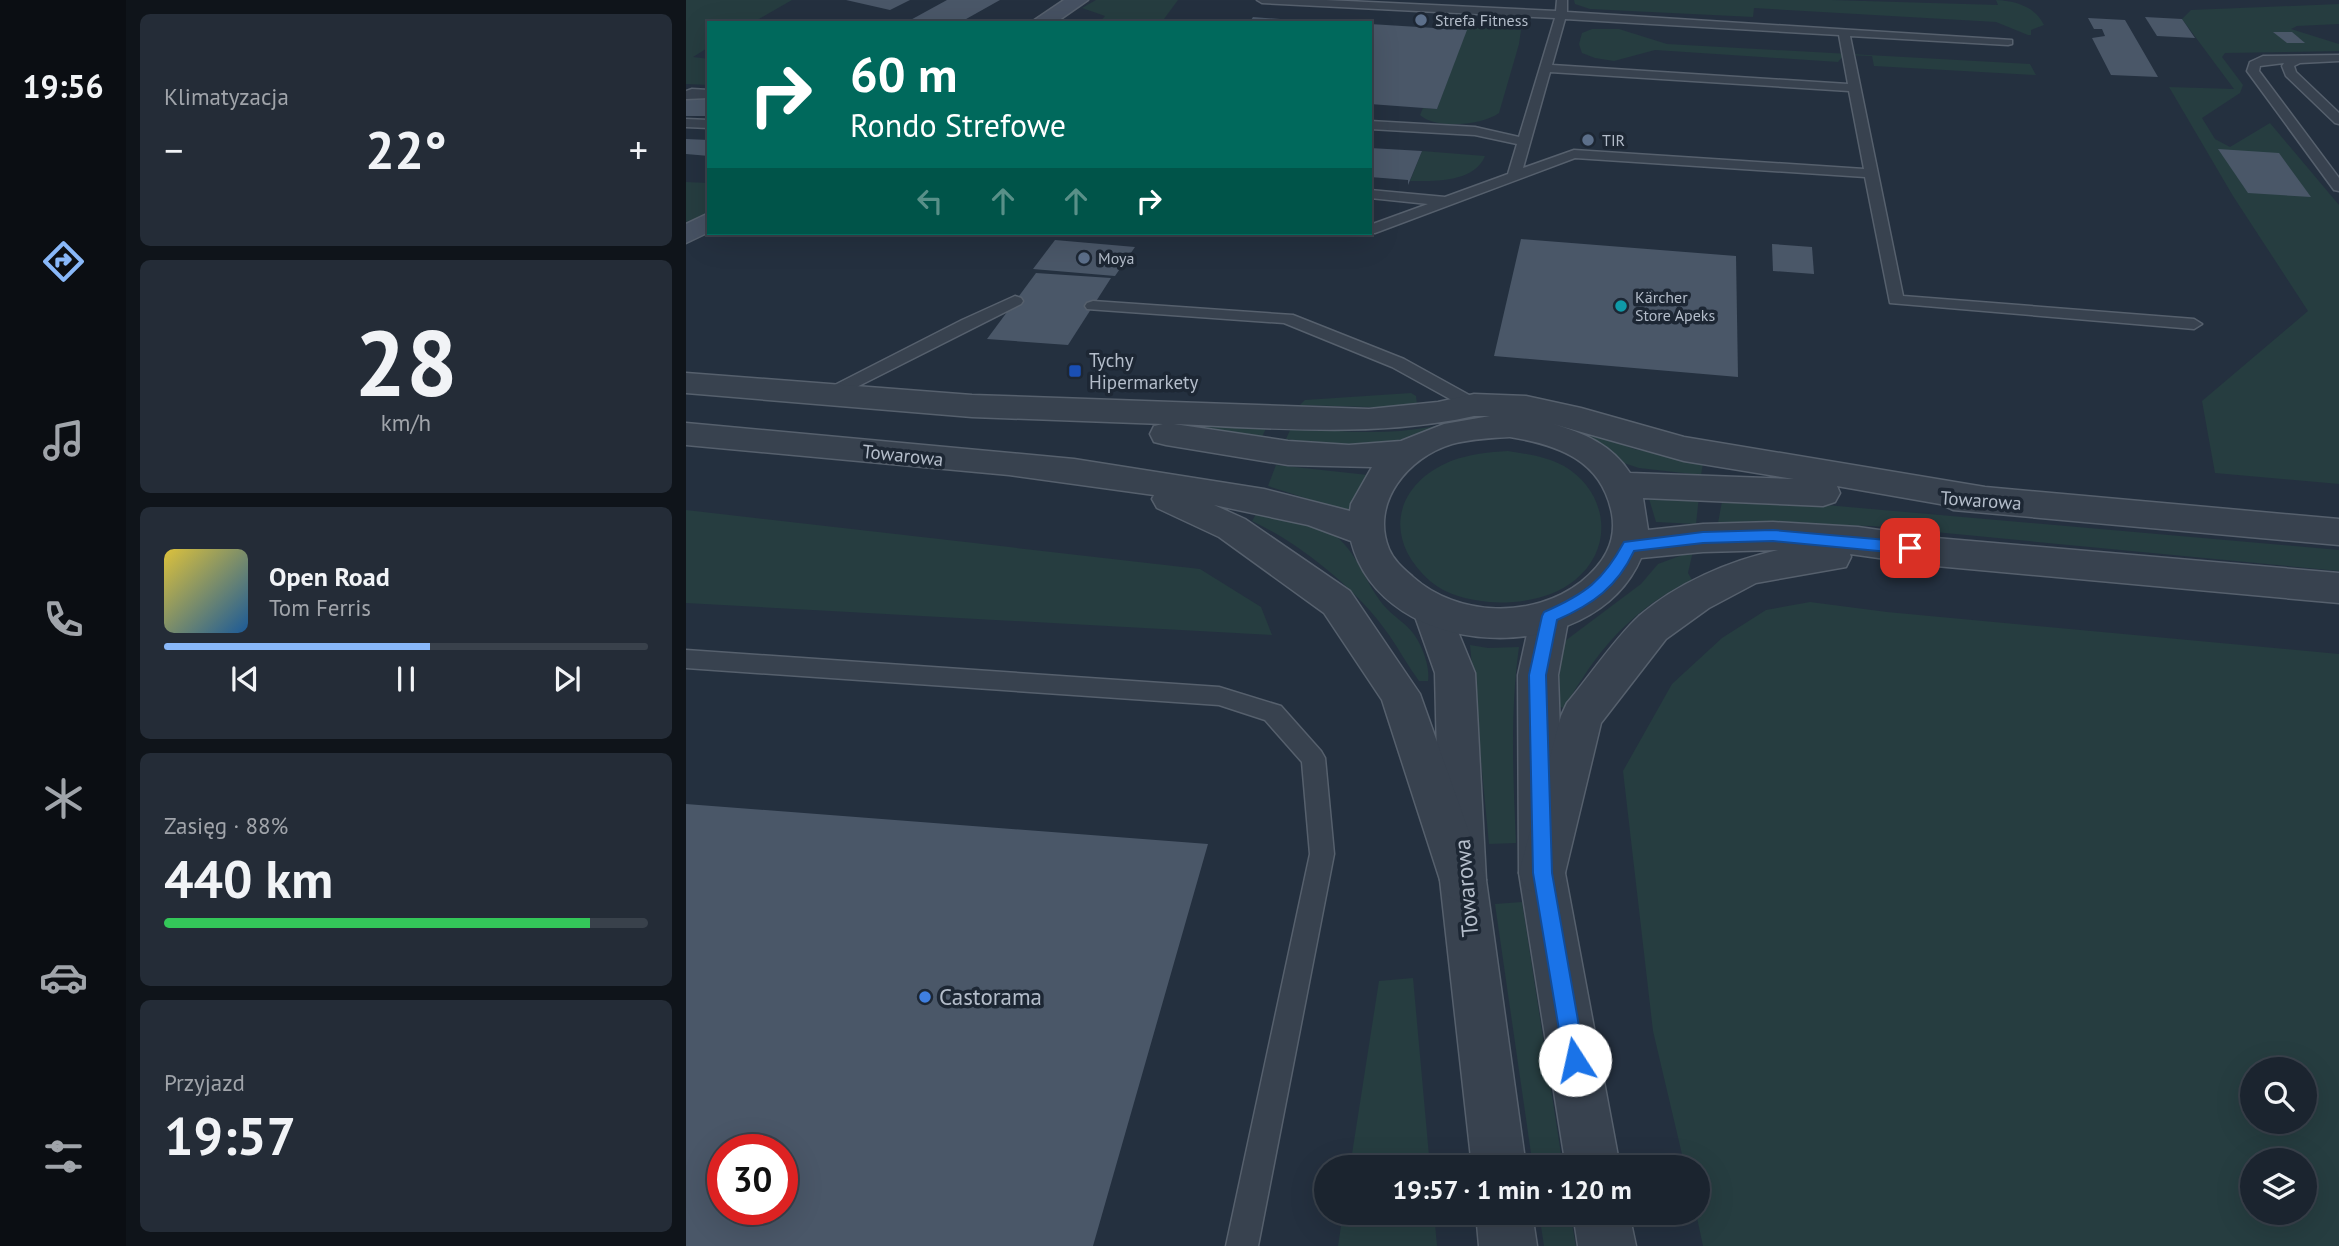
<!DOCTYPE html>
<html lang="pl">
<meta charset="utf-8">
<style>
body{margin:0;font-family:"PT Sans",sans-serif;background:#242c37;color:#f1f3f6;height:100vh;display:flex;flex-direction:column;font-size:26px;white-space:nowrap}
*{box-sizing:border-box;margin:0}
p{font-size:23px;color:#a0a4aa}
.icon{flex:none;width:38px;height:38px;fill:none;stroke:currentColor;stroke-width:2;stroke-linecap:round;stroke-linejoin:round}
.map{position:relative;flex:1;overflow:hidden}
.sheet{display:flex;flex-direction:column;gap:14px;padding:14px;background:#0f141a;width:560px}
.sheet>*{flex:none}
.guide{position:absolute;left:21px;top:21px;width:665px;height:214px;border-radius:0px;box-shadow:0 7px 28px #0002,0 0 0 2px #39414b;background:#00695c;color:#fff;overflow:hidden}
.controls{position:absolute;left:1554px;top:1057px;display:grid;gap:14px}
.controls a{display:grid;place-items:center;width:77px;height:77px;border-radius:50%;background:#1b242f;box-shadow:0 7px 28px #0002,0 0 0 2px #39414b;font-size:35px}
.speed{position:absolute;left:21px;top:1134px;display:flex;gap:14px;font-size:35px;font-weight:700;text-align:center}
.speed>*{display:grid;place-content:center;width:91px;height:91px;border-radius:50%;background:#1b242f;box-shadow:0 7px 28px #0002,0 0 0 2px #39414b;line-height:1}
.speed .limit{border:10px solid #d22;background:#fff;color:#111}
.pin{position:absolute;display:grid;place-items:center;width:60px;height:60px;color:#fff;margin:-30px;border-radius:14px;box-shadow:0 4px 10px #0006}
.me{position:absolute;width:77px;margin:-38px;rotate:350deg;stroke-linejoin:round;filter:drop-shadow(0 0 5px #0008)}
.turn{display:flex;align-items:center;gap:24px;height:147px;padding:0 28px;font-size:32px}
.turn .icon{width:91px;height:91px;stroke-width:2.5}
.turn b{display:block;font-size:49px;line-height:60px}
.lanes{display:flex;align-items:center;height:66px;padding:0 28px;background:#0003;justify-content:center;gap:35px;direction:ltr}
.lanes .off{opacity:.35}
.big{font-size:52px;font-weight:700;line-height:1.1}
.sheet .card{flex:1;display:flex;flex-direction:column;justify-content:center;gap:10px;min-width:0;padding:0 24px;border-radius:10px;background:#242c37}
.sheet .dial{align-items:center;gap:0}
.dial b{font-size:91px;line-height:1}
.song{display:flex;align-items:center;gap:21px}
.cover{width:84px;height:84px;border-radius:10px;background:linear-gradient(135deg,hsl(50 70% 55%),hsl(210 70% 35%))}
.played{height:7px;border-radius:4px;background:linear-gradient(90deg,#89b8f9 55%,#39414b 55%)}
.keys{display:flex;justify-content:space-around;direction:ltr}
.heat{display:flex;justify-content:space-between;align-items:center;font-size:38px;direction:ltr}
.charge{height:10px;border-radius:5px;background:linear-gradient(90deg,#34c759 88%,#39414b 0)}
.trip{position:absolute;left:628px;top:1155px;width:396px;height:70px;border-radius:35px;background:#1b242f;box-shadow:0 7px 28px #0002,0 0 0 2px #39414b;font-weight:700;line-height:70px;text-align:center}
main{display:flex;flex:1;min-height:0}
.tabs{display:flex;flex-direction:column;width:126px;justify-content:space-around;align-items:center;background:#0b0e13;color:#a0a4aa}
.tabs .icon{width:49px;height:49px}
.tabs .active{color:#89b8f9}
.tabs b{font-size:32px;color:#f1f3f6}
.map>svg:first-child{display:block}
</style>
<main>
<nav class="tabs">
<b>19:56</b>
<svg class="icon active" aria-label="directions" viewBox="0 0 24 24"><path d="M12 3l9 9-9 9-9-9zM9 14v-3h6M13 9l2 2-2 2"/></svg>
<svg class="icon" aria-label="music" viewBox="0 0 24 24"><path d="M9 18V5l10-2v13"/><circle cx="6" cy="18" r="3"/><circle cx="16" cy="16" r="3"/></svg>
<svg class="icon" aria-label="phone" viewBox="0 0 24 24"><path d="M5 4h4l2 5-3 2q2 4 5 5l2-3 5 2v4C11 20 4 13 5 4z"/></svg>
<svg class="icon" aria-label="climate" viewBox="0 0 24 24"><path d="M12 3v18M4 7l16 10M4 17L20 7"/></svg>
<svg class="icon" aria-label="car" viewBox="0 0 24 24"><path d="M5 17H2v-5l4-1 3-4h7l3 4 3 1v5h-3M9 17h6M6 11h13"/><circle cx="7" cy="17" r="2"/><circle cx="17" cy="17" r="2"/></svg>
<svg class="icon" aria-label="filters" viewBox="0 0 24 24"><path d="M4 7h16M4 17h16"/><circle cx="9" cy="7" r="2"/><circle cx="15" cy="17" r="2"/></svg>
</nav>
<section class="sheet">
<div class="card"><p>Klimatyzacja</p>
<div class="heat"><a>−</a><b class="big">22°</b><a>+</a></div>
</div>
<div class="card dial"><b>28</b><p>km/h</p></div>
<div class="card">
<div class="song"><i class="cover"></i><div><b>Open Road</b><p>Tom Ferris</p></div></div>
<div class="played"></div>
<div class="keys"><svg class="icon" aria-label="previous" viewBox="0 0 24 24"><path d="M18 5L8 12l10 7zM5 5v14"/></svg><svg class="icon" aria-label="pause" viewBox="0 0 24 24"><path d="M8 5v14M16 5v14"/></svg><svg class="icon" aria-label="next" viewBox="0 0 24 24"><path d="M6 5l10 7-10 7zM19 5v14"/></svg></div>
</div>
<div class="card"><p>Zasięg · 88%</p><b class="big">440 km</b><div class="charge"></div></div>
<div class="card"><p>Przyjazd</p><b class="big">19:57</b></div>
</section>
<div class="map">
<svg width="1653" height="1246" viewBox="0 0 1653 1246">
<rect width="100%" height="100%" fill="#24303f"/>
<g fill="#263d40" fill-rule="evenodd">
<polygon points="0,0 106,0 66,23 23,23 23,47 7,57 23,59 23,85 0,84"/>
<polygon points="410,0 492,0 475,23 413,23 419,16 396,8"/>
<path d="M 888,0 L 1145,0 L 1312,5 L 1310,0 C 1329,1 1349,6 1358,25 L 1345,30 L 1345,35 L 1342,35 L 1310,22 L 1068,8 L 1067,17 L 904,9 L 889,4 Z"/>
<polygon points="1653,4 1653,24 1611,26 1605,29 1653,44 1653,51 1539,53 1536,57 1557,85 1554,93 1516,118 1529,139 1544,147 1584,123 1653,205 1653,484 1529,473 1516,401 1622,311 1547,196 1483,87 1548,89 1496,19 1505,10"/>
<path d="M 781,27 L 835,30 L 833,44 L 813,113 C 797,125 750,130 734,115 L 737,108 L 751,109 Z"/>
<polygon points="906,29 933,29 981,44 1344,64 1350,75 1188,66 1186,56 1158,55 1152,62 969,50 928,61 909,58 896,53 893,44 896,33"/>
<path d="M 736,151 L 799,156 C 788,183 748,181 724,181 Z"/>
<polygon points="0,182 23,183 23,213 0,222"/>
<polygon points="725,393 730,396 731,405 716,408 614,405 619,400"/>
<path d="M 816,415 L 893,428 L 948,449 L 1017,463 L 1015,475 L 953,468 L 935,462 L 890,431 L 842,420 L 718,443 L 652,447 L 600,439 L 605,428 C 641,430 678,434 714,431 C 749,428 781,418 816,415 Z"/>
<polygon points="403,417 581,426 576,437"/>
<path d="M 822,451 C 842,454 861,457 878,466 C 922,492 929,548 889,580 C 866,599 831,604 803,602 C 783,600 760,595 744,581 C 697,540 707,485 765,461 C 784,454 803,452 822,451 Z"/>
<polygon points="590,465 682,475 666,513 582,486"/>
<polygon points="961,492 1013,496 1010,524 970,522"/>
<polygon points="1037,496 1653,550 1653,571 1186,526 1032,523"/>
<polygon points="0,510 514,569 575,607 586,635 0,603"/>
<path d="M 572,511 C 592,517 627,521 644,532 C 672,549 679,586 701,609 C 712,620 724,626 731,639 C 738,651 744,668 742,681 L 733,681 C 722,666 714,651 703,635 C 673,591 615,544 566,521 Z"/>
<path d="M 1007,551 L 1002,573 L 1006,580 C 960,602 926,633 898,676 C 892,685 885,694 883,704 L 877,708 L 872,706 L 869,659 L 875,644 L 955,584 L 972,564 Z"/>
<path d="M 1124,602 L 1201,612 L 1653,654 L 1653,1246 L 1017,1246 L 1010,1213 L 1012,1167 L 999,1167 L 967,1031 L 937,771 L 986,684 L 1036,638 L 1080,610 ZM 1566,1069 L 1619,1069 L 1619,1122 L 1566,1122 ZM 1566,1160 L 1619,1160 L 1619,1213 L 1566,1213 Z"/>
<path d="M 784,645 L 802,648 L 833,647 C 824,712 827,776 830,843 L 803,844 Z"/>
<polygon points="836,902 877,1167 847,1167 809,904"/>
<polygon points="727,978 744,1167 664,1167 693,981"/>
<polygon points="657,1213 748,1213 751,1246 652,1246"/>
<polygon points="853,1213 884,1213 890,1246 858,1246"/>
</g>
<g fill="#4a5768" fill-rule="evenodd">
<polygon points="160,0 224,0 204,10"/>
<polygon points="261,0 314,0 273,23 219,23"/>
<polygon points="567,17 622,21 622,23 563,23"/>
<polygon points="1459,17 1496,19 1509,38 1471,36"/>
<polygon points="1402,18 1439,20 1472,77 1425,75 1406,38 1419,36 1416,29 1408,29"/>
<polygon points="684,24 781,30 751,109 684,104"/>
<polygon points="1587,32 1606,32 1619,43 1601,43"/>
<polygon points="2,98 23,99 21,103 23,103 23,116 0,116 0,99"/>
<polygon points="0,139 23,140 23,156 0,154"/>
<polygon points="684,148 736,151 722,185 722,180 684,177"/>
<polygon points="1532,149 1593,153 1625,197 1562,193"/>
<polygon points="835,239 1050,256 1052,377 808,356"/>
<polygon points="369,240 449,247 429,276 347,269"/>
<polygon points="1086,244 1126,247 1128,274 1087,271"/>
<polygon points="350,273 425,278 382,345 301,339"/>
<path d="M 0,804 L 522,844 L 407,1246 L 0,1246 ZM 37,1150 L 96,1150 L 96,1209 L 37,1209 Z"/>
</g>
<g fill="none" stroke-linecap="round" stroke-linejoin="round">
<defs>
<g id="service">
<path d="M 571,0 L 640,0 L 870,11 L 871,0 L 881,0 L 881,12 L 1326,40 L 1326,44 L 1322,45 L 1164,36 L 1217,296 L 1508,319 L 1516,324 L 1508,329 L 1204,303 L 1179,177 L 889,158 L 689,233 L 679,233 L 684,233 L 684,225 L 742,204 L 684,198 L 684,190 L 759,197 L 822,174 L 831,144 L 789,135 L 684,129 L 684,121 L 789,127 L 833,137 L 869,18 L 576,3 ZM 879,19 L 1153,35 L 1162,84 L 866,65 ZM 864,72 L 1163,91 L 1178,169 L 888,150 L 837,168 Z"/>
<polygon points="1653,55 1653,61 1614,63 1608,66 1610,72 1653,113 1653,124 1649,123 1600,76 1596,66 1598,63 1574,66 1573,71 1653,178 1653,191 1648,190 1561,71 1564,62 1577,56"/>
<polygon points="6,89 23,90 23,98 0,99 0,91"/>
<polygon points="0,119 23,120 23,128 0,127"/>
<polygon points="329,296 335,298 337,301 335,304 143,401 134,395 137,391 276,320"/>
<polygon points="407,301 607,315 718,359 794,401 797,405 794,409 782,409 706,367 598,323 401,309 399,306 401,303"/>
<polygon points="0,650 533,687 595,706 635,751 639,758 648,854 572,1246 540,1246 624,854 616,762 579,720 533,705 0,668"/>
</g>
<g id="minor">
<polygon points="746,596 759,600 789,673 800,880 840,1167 786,1167 754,880 749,673 727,611 733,600"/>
<polygon points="864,601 878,605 883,616 872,675 879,873 934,1167 880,1167 833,873 832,675 845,616 850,605"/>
<polygon points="790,1213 846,1213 851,1246 793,1246"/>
<polygon points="887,1213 943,1213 950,1246 892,1246"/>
</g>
<path id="tertiary" d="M 0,373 L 286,395 L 683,409 L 752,402 L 788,394 L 840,396 L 895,408 L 998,437 L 1299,487 L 1653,519 L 1653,545 L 1267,510 L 1254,504 L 1151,486 L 1154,493 L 1149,502 L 1137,506 L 957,498 L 962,530 L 1017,524 L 1087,522 L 1172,527 L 1250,538 L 1653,573 L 1653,603 L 1250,566 L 1164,554 L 1165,557 L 1160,567 L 1070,583 L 1023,608 L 980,639 L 915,723 L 879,873 L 872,889 L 856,895 L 840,889 L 833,873 L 875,716 L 881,703 C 902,678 930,637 953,616 C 991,583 1043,561 1092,550 L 1017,552 L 955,558 C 907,671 696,663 665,541 L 622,525 L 528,505 L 559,519 L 664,591 L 734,694 L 800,880 L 793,896 L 777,903 L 761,896 L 754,880 L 696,700 L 638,613 L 533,537 L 471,508 L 466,499 L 468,495 L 323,475 L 0,445 L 0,423 L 388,459 L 578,489 L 664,511 L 665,504 L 686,467 L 602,465 L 480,445 L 468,442 L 464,434 L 468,426 L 477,424 L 286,417 L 0,393 ZM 788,416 L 804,416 L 758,424 L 715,441 L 663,445 L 602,441 L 488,424 C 588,428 689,438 788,416 ZM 867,424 L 998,461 L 1108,479 L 944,473 C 926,445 898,433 867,424 ZM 824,437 C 872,445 916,460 926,514 C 931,543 917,564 895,582 C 847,619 772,617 727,577 C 718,569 708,561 703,549 C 684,503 722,457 766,444 C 785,439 805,438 824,437 Z"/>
<g id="secondary">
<polygon points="378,0 402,0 369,23 344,23"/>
<polygon points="23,213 23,232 0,243 0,224"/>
</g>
</defs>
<use href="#service" stroke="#56606d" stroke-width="3"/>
<use href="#minor" stroke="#56606d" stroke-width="3"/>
<use href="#tertiary" stroke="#56606d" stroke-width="3"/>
<use href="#secondary" stroke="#56606d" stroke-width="3"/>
<use href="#service" fill="#38424f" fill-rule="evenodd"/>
<use href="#minor" fill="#38424f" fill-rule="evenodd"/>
<use href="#tertiary" fill="#38424f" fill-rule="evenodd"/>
<use href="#secondary" fill="#465162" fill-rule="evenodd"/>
</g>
<path fill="#1a73e8" stroke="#114b97" stroke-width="2" d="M 1087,530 L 1224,542 L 1231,548 L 1224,554 L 1087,541 L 1017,543 L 948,551 C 931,587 907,604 871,620 L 860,675 L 866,873 L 899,1060 L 896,1068 L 889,1071 L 881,1068 L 878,1060 L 847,873 L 843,675 L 856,616 L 858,612 C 899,594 917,581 938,542 L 1017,532 Z"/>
<g fill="#5c6f8a" stroke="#1d2734" stroke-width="2.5">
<circle cx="735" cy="20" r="7"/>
<circle cx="902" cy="140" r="7"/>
<circle cx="398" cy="258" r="7"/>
</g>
<circle fill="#0f9aa8" stroke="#1d2734" stroke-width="2.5" cx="935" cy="306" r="7"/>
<rect fill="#1a4fb4" stroke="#1d2734" stroke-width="2.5" x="382" y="364" width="14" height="14" rx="3.5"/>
<circle fill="#3f7fe0" stroke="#1d2734" stroke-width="2.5" cx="239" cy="997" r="7"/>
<g text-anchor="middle" stroke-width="7" stroke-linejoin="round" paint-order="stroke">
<g font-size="16" fill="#b4bdca" stroke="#1d2734" text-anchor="start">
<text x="749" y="26">Strefa Fitness</text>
<text x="916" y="146">TIR</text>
<text x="412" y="264">Moya</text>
<text x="949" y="303">Kärcher<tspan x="949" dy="18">Store Apeks</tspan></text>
</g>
<g font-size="19" fill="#b4bdca" stroke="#1d2734" text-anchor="start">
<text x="403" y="367">Tychy<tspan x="403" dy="22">Hipermarkety</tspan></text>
</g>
<g font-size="19" fill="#b4bdca" stroke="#1d2734">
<text transform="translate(217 455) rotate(6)" y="7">Towarowa</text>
<text transform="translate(1295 500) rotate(4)" y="7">Towarowa</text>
</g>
<g font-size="23" fill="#b4bdca" stroke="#1d2734">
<text transform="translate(780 888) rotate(-95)" y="8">Towarowa</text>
</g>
<g font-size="23" fill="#b4bdca" stroke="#1d2734" text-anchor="start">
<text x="253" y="1005">Castorama</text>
</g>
</g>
</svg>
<div class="controls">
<a><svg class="icon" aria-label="search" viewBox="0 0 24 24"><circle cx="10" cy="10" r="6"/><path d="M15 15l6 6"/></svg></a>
<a><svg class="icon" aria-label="layers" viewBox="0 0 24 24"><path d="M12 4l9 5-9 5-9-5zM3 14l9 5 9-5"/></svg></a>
</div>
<div class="speed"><div class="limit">30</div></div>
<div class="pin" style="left:1224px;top:548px;background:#d93025"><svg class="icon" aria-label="arrive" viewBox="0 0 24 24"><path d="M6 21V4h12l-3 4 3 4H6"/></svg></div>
<svg class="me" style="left:889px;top:1060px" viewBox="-20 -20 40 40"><circle r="19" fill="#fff"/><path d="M0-13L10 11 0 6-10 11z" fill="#1a73e8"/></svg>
<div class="trip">19:57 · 1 min · 120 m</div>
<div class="guide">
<div class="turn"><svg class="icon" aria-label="right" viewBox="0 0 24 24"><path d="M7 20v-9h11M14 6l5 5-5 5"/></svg><div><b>60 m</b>Rondo Strefowe</div></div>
<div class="lanes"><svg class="icon off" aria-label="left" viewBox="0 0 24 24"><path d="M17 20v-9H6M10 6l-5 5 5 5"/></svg><svg class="icon off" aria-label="ahead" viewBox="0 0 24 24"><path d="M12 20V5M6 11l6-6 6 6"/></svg><svg class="icon off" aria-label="ahead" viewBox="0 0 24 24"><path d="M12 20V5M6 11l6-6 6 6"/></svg><svg class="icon" aria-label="right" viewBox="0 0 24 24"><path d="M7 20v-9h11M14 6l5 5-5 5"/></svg></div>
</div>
</div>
</main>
